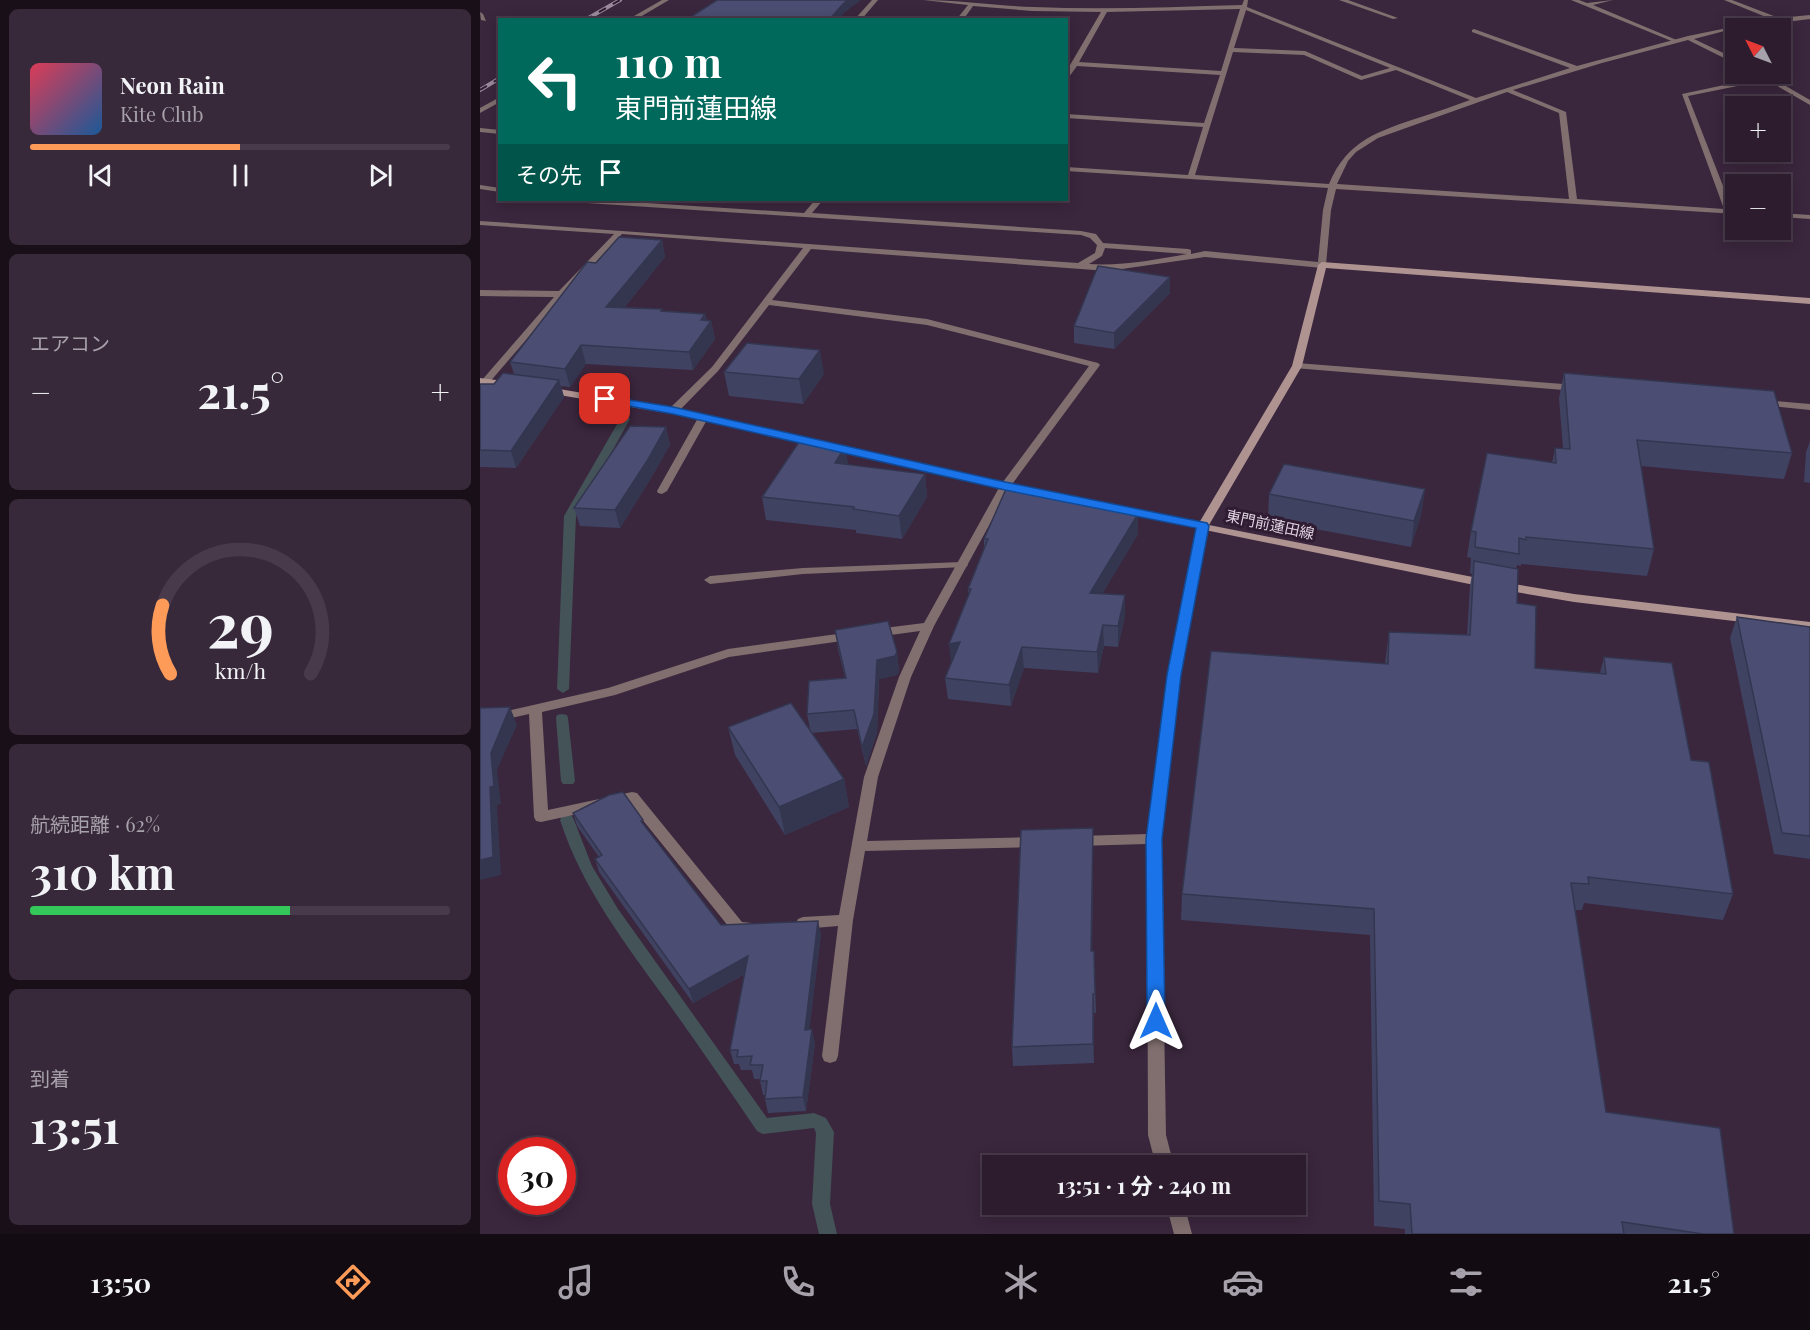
<!DOCTYPE html>
<html lang="ja">
<meta charset="utf-8">
<style>
body{margin:0;font-family:"Playfair Display","Noto Sans JP",serif;background:#38293a;color:#f1f3f6;height:100vh;display:flex;flex-direction:column;font-size:22px;white-space:nowrap}
*{box-sizing:border-box;margin:0}
p{font-size:20px;color:#a6a1aa}
.icon{flex:none;width:33px;height:33px;fill:none;stroke:currentColor;stroke-width:2;stroke-linecap:round;stroke-linejoin:round}
.map{position:relative;flex:1;overflow:hidden}
.details{display:flex;flex-direction:column;gap:9px;padding:9px;background:#180f19;width:480px}
.details>*{flex:none}
.banner{position:absolute;left:18px;top:18px;width:570px;height:183px;border-radius:0px;box-shadow:0 3px 15px #0003,0 0 0 2px #483a4a;background:#00695c;color:#fff;overflow:hidden}
.needle{width:39px;rotate:312deg}
.controls{position:absolute;left:1245px;top:18px;display:grid;gap:12px}
.controls a{display:grid;place-items:center;width:66px;height:66px;border-radius:0px;background:#2c1c2e;box-shadow:0 3px 15px #0003,0 0 0 2px #483a4a;font-size:30px}
.speed{position:absolute;left:18px;top:1137px;display:flex;gap:12px;font-size:30px;font-weight:700;text-align:center}
.speed>*{display:grid;place-content:center;width:78px;height:78px;border-radius:50%;background:#2c1c2e;box-shadow:0 3px 15px #0003,0 0 0 2px #483a4a;line-height:1}
.speed .limit{border:9px solid #d22;background:#fff;color:#111}
.pin{position:absolute;display:grid;place-items:center;width:51px;height:51px;color:#fff;margin:-26px;border-radius:12px;box-shadow:0 3px 9px #0006}
.me{position:absolute;width:66px;margin:-33px;rotate:0deg;stroke-linejoin:round;filter:drop-shadow(0 0 4px #0008)}
.turn{display:flex;align-items:center;gap:21px;height:126px;padding:0 18px;font-size:27px}
.turn .icon{width:78px;height:78px;stroke-width:2.5}
.turn b{display:block;font-size:42px;line-height:51px}
.then{display:flex;align-items:center;height:57px;padding:0 18px;background:#0003;gap:12px;font-size:22px}
.big{font-size:45px;font-weight:700;line-height:1.1}
.details .widget{flex:1;display:flex;flex-direction:column;justify-content:center;gap:9px;min-width:0;padding:0 21px;border-radius:9px;background:#38293a}
.details .dial{align-items:center;gap:0}
.dial svg{height:156px;overflow:visible;fill:none;stroke:#483a4a;stroke-width:7;stroke-linecap:round;text-anchor:middle}
.dial text{fill:#f1f3f6;stroke:none}
.song{display:flex;align-items:center;gap:18px}
.cover{width:72px;height:72px;border-radius:9px;background:linear-gradient(135deg,hsl(350 70% 55%),hsl(210 70% 35%))}
.played{height:6px;border-radius:3px;background:linear-gradient(90deg,#fe9b59 50%,#483a4a 50%)}
.keys{display:flex;justify-content:space-around;direction:ltr}
.heat{display:flex;justify-content:space-between;align-items:center;font-size:33px;direction:ltr}
.charge{height:9px;border-radius:4px;background:linear-gradient(90deg,#34c759 62%,#483a4a 0)}
.trip{position:absolute;left:502px;top:1155px;width:324px;height:60px;border-radius:0px;background:#2c1c2e;box-shadow:0 3px 15px #0003,0 0 0 2px #483a4a;font-weight:700;line-height:60px;text-align:center}
.menu{display:flex;height:96px;justify-content:space-around;align-items:center;background:#120b12;color:#a6a1aa}
.menu .icon{width:42px;height:42px}
.menu .active{color:#fe9b59}
.menu b{font-size:27px;color:#f1f3f6}
main{display:flex;flex:1;min-height:0}
.map>svg:first-child{display:block}
</style>
<main>
<section class="details">
<div class="widget">
<div class="song"><i class="cover"></i><div><b>Neon Rain</b><p>Kite Club</p></div></div>
<div class="played"></div>
<div class="keys"><svg class="icon" aria-label="previous" viewBox="0 0 24 24"><path d="M18 5L8 12l10 7zM5 5v14"/></svg><svg class="icon" aria-label="pause" viewBox="0 0 24 24"><path d="M8 5v14M16 5v14"/></svg><svg class="icon" aria-label="next" viewBox="0 0 24 24"><path d="M6 5l10 7-10 7zM19 5v14"/></svg></div>
</div>
<div class="widget"><p>エアコン</p>
<div class="heat"><a>−</a><b class="big">21.5°</b><a>+</a></div>
</div>
<div class="widget dial"><svg viewBox="0 0 100 80">
<path d="M14 69A42 42 0 1 1 86 69"/>
<path d="M14 69A42 42 0 0 1 10 34" stroke="#fe9b59"/>
<text x="50" y="56" font-size="32" font-weight="700">29</text>
<text x="50" y="72" font-size="11">km/h</text>
</svg></div>
<div class="widget"><p>航続距離 · 62%</p><b class="big">310 km</b><div class="charge"></div></div>
<div class="widget"><p>到着</p><b class="big">13:51</b></div>
</section>
<div class="map">
<svg width="1330" height="1234" viewBox="0 0 1330 1234">
<rect width="100%" height="100%" fill="#3a263d"/>
<g fill="none" stroke-linecap="round" stroke-linejoin="round">
<g fill="#435358" fill-rule="evenodd">
<polygon points="145,416 150,419 96,516 89,689 83,693 77,689 84,516 140,419"/>
<polygon points="82,714 87,715 88,718 95,781 93,784 83,784 81,781 76,718 77,715"/>
<path d="M 87,815 L 92,816 L 94,820 L 112,866 L 138,909 L 287,1118 L 334,1113 L 346,1118 L 354,1132 L 350,1204 L 357,1234 L 339,1234 L 332,1204 L 336,1133 L 334,1128 L 283,1134 L 277,1131 C 247,1087 217,1043 186,1000 C 145,943 102,888 80,820 L 82,816 Z"/>
</g>
<g fill="#806f6e" fill-rule="evenodd">
<polygon points="1091,0 1099,0 1107,3 1133,0 1113,5 1199,41 1194,42"/>
<polygon points="0,12 3,14 6,21 1,20"/>
<polygon points="223,415 228,418 187,491 182,494 178,493 177,491 218,418"/>
<polygon points="482,562 486,563 488,565 486,567 323,574 230,584 224,580 230,576 323,568"/>
</g>
<g fill="#806f6e" fill-rule="evenodd">
<polygon points="182,0 189,0 155,20 147,20"/>
<polygon points="392,0 398,0 381,20 374,20"/>
<path d="M 443,0 C 480,0 517,6 554,7 C 623,10 692,7 762,5 L 764,0 L 768,0 L 767,7 L 996,98 L 1090,68 L 992,32 L 992,30 L 994,29 L 1097,66 L 1208,36 L 1291,19 L 1244,0 L 1252,0 L 1299,18 L 1330,15 L 1330,19 L 1256,28 L 1214,39 L 1256,59 L 1256,64 L 1208,40 L 1122,63 L 1033,90 L 1086,112 L 1097,199 L 1244,209 L 1202,94 L 1282,77 L 1281,74 L 1285,74 L 1330,100 L 1330,105 L 1287,80 L 1208,96 L 1252,209 L 1256,210 L 1256,214 L 856,189 L 851,210 L 846,265 L 842,268 L 725,257 L 628,271 L 331,249 L 292,300 L 447,319 L 618,363 L 620,365 L 530,487 L 454,626 L 431,677 L 398,777 L 387,841 L 556,837 L 561,838 L 563,842 L 561,846 L 556,847 L 385,851 L 373,920 L 358,1056 L 356,1061 L 350,1063 L 344,1061 L 342,1056 L 358,926 L 323,929 L 318,927 L 316,923 L 318,919 L 323,917 L 359,915 L 384,777 L 419,677 L 440,631 L 396,637 L 390,633 L 396,629 L 444,623 L 520,486 L 609,366 L 447,325 L 289,305 L 238,371 L 197,413 L 189,413 L 189,409 L 232,367 L 323,248 L 142,234 L 84,296 L 8,384 L 2,384 L 2,380 L 74,297 L 0,296 L 0,290 L 79,291 L 134,234 L 0,225 L 0,221 L 598,263 L 615,253 L 617,245 L 610,238 L 601,235 L 91,202 L 87,200 L 120,200 L 324,213 L 335,200 L 343,200 L 332,213 L 601,231 L 616,234 L 623,243 L 708,249 L 711,250 L 711,254 L 725,251 L 838,262 L 843,210 L 848,188 L 586,171 L 586,167 L 708,175 L 723,127 L 586,118 L 586,114 L 724,123 L 740,75 L 597,66 L 586,81 L 586,72 L 621,12 L 552,11 L 493,6 L 483,20 L 476,20 L 488,5 ZM 760,9 L 741,71 L 599,62 L 627,12 ZM 766,10 L 910,68 L 882,76 L 825,51 L 754,48 ZM 753,52 L 824,55 L 881,80 L 916,70 L 990,100 C 973,106 957,112 941,117 C 899,131 867,140 849,184 L 715,175 ZM 1027,92 L 1079,113 L 1089,199 L 857,184 L 868,161 L 876,152 L 898,138 ZM 625,248 L 707,254 C 674,260 642,266 609,264 L 622,256 Z"/>
<polygon points="859,0 868,0 918,18 913,19"/>
<polygon points="20,97 20,102 0,113 0,108"/>
<polygon points="0,128 20,130 20,134 0,132"/>
<polygon points="0,185 20,188 20,192 0,189"/>
<polygon points="1300,213 1330,215 1330,219 1300,217"/>
<polygon points="817,363 1096,385 1101,388 1096,391 814,368 812,366"/>
<polygon points="1283,400 1330,404 1330,410 1279,405 1278,403"/>
<polygon points="723,523 729,526 700,675 681,839 686,1135 694,1166 676,1166 668,1135 667,844 597,846 592,845 590,841 592,837 597,836 668,834 688,675 717,526"/>
<polygon points="372,632 378,636 376,639 249,657 135,695 62,712 68,810 152,792 157,793 262,922 272,923 275,927 272,931 258,934 253,932 149,803 61,822 56,821 54,817 49,714 0,725 0,717 128,688 248,649"/>
<polygon points="686,1204 704,1204 712,1234 694,1234"/>
</g>
<g fill="#ae9391" fill-rule="evenodd">
<polygon points="842,262 1330,298 1330,304 846,268 822,366 729,525 1008,580 1010,583 1008,586 1004,587 525,489 193,414 67,393 62,390 67,387 193,408 525,483 719,523 812,366 838,265"/>
<polygon points="0,378 32,382 37,385 32,388 0,384"/>
<polygon points="1022,582 1094,594 1330,622 1330,630 1094,602 1018,589 1016,586 1018,583"/>
</g>
<defs>
<g id="rail">
<polyline points="105,20 140,0"/>
<polyline points="0,90 20,78"/>
</g>
</defs>
<use href="#rail" stroke="#9b8b9d" stroke-width="4"/>
<use href="#rail" stroke="#301c32" stroke-width="2" stroke-dasharray="8" stroke-linecap="butt"/>
</g>
<g fill="#404262">
<polygon points="182,240 185,257 144,308 182,309 183,311 225,314 227,321 231,321 235,339 213,370 106,364 90,387 81,386 84,397 36,468 0,467 0,384 14,384 34,374 30,362 116,263"/>
<polygon points="690,277 690,293 634,349 594,343 594,326"/>
<polygon points="244,372 344,374 323,404 249,396"/>
<polygon points="1084,373 1312,453 1304,479 1161,466 1174,549 1167,576 1041,564 1041,566 1037,565 1036,569 1037,603 1055,668 1120,673 1124,657 1211,760 1253,894 1243,920 1104,903 1102,910 1095,910 1126,1112 1254,1234 925,1234 925,1229 894,1226 890,935 701,920 702,894 905,663 909,632 987,635 990,586 992,574 990,573 991,558 987,557 991,531 1072,463 1075,448 1083,449 1079,398"/>
<polygon points="186,427 190,445 171,478 140,528 100,526 94,508"/>
<polygon points="1330,441 1330,483 1324,482 1326,452"/>
<polygon points="365,447 368,465 445,474 447,497 422,539 376,533 376,530 286,520 282,497"/>
<polygon points="945,489 941,515 931,547 788,520 789,494"/>
<polygon points="589,500 658,514 658,534 622,594 645,616 638,647 624,646 618,673 544,668 531,706 468,699 465,678 471,664 489,595 488,589 504,547 504,539"/>
<polygon points="1257,617 1330,627 1330,859 1294,854 1250,638"/>
<polygon points="355,630 417,652 419,671 417,675 399,679 397,733 386,766 377,729 332,733 364,779 369,807 305,835 255,755 248,727 330,729 327,714 365,678 358,649"/>
<polygon points="93,813 165,826 241,925 341,934 329,1029 335,1043 326,1111 288,1113 285,1099 286,1095 283,1095 280,1081 280,1079 274,1079 272,1070 261,1070 259,1064 254,1064 250,1050 265,974 213,1003 119,872 115,859 119,857 97,826"/>
<polygon points="613,828 612,951 614,951 616,1013 614,1013 614,1063 533,1066 532,1047"/>
</g>
<g fill="#343650">
<polygon points="368,0 381,0 364,13 358,20 349,20 363,4"/>
<polygon points="182,240 185,257 130,325 126,307"/>
<polygon points="690,277 690,293 634,349 634,333"/>
<polygon points="225,314 228,326 231,321 235,339 213,370 209,352 221,320"/>
<polygon points="101,345 106,364 90,387 85,369"/>
<polygon points="340,350 344,374 323,404 319,379"/>
<polygon points="79,380 84,397 36,468 31,451"/>
<polygon points="186,427 190,445 171,478 140,528 135,510"/>
<polygon points="365,447 369,469 355,463"/>
<polygon points="445,474 447,497 422,539 419,516"/>
<polygon points="945,489 941,515 931,547 934,521"/>
<polygon points="658,514 658,534 611,613 610,593"/>
<polygon points="645,595 645,616 638,647 638,626"/>
<polygon points="623,625 624,646 618,673 617,652"/>
<polygon points="480,642 471,664 469,644"/>
<polygon points="542,647 544,668 531,706 529,685"/>
<polygon points="417,652 419,671 417,675 399,679 397,733 386,766 382,747 397,660"/>
<polygon points="30,707 37,725 17,770 21,804 17,805 21,875 0,880 0,860 10,787 11,753"/>
<polygon points="364,779 369,807 305,835 299,807"/>
<polygon points="613,828 613,848 612,971 611,951"/>
<polygon points="338,921 341,934 328,1043 325,1030"/>
<polygon points="268,956 271,970 213,1003 209,989"/>
<polygon points="613,994 614,1013 614,1063 613,1044"/>
<polygon points="332,1029 335,1043 326,1111 323,1097"/>
</g>
<g fill="#4b4d72" stroke="#343650" stroke-width="1.5">
<polygon points="237,0 368,0 363,4 349,20 206,20"/>
<polygon points="139,237 182,240 126,307 182,309 181,311 225,314 221,320 231,321 209,352 101,345 85,369 30,362 107,262 116,263"/>
<polygon points="618,266 690,277 634,333 594,326"/>
<polygon points="267,343 340,350 319,379 244,372"/>
<polygon points="23,373 79,380 31,451 0,450 0,384 14,384"/>
<polygon points="1084,373 1294,391 1312,453 1157,440 1174,549 1046,537 1046,540 1039,538 1039,554 995,547 996,532 991,531 1007,453 1076,463 1075,448 1090,449"/>
<polygon points="150,426 186,427 167,461 135,510 94,508"/>
<polygon points="319,442 365,447 355,463 445,474 419,516 373,509 374,507 282,497"/>
<polygon points="804,464 945,489 934,521 789,494"/>
<polygon points="526,489 589,496 587,500 658,514 610,593 645,595 638,626 623,625 617,652 542,647 529,685 465,678 480,642 469,644 491,589 488,589 508,539 504,539"/>
<polygon points="994,561 1038,569 1037,603 1056,606 1055,668 1126,674 1124,657 1192,663 1211,760 1229,762 1253,894 1108,877 1109,884 1091,883 1126,1112 1240,1128 1254,1234 1223,1234 1142,1222 1144,1234 932,1234 930,1204 899,1201 894,909 702,894 731,651 908,664 909,632 990,635"/>
<polygon points="1257,617 1330,627 1330,836 1302,833"/>
<polygon points="408,621 417,652 415,656 397,660 394,714 382,747 374,710 327,714 329,681 366,678 355,630"/>
<polygon points="311,703 364,779 299,807 248,727"/>
<polygon points="30,707 11,753 14,786 10,787 13,857 0,860 0,708"/>
<polygon points="143,792 163,820 161,821 241,925 338,921 325,1030 332,1029 323,1097 285,1099 287,1081 280,1081 283,1065 270,1065 272,1056 257,1057 258,1050 250,1050 268,956 209,989 115,859 122,855 93,813 129,795"/>
<polygon points="613,828 611,951 614,951 615,994 613,994 613,1044 532,1047 541,830"/>
</g>
<polygon fill="#1a73e8" stroke="#114b97" stroke-width="1.5" points="125,396 193,407 525,482 727,523 729,526 701,675 682,839 685,1021 682,1027 676,1029 669,1027 667,1021 666,839 687,675 716,528 525,490 193,414 121,401 119,399"/>
<g text-anchor="middle" stroke-width="6" stroke-linejoin="round" paint-order="stroke">
<g font-size="15" fill="#ded1e0" stroke="#301c32">
<text transform="translate(790 525) rotate(12)" y="5">東門前蓮田線</text>
</g>
</g>
</svg>
<div class="controls">
<a><svg class="needle" viewBox="-14 -14 28 28"><path d="M0-13l5 13h-10z" fill="#e53935"/><path d="M0 13l5-13h-10z" fill="#a6a1aa"/></svg></a>
<a>+</a>
<a>−</a>
</div>
<div class="speed"><div class="limit">30</div></div>
<div class="pin" style="left:125px;top:399px;background:#d93025"><svg class="icon" aria-label="arrive" viewBox="0 0 24 24"><path d="M6 21V4h12l-3 4 3 4H6"/></svg></div>
<svg class="me" style="left:676px;top:1021px" viewBox="-20 -20 40 40"><path d="M0-17L14 15 0 8-14 15z" fill="#1a73e8" stroke="#fff" stroke-width="4"/></svg>
<div class="trip">13:51 · 1 分 · 240 m</div>
<div class="banner">
<div class="turn"><svg class="icon" aria-label="left" viewBox="0 0 24 24"><path d="M17 20v-9H6M10 6l-5 5 5 5"/></svg><div><b>110 m</b>東門前蓮田線</div></div>
<div class="then">その先<svg class="icon" aria-label="arrive" viewBox="0 0 24 24"><path d="M6 21V4h12l-3 4 3 4H6"/></svg></div>
</div>
</div>
</main>
<nav class="menu">
<b>13:50</b>
<svg class="icon active" aria-label="directions" viewBox="0 0 24 24"><path d="M12 3l9 9-9 9-9-9zM9 14v-3h6M13 9l2 2-2 2"/></svg>
<svg class="icon" aria-label="music" viewBox="0 0 24 24"><path d="M9 18V5l10-2v13"/><circle cx="6" cy="18" r="3"/><circle cx="16" cy="16" r="3"/></svg>
<svg class="icon" aria-label="phone" viewBox="0 0 24 24"><path d="M5 4h4l2 5-3 2q2 4 5 5l2-3 5 2v4C11 20 4 13 5 4z"/></svg>
<svg class="icon" aria-label="climate" viewBox="0 0 24 24"><path d="M12 3v18M4 7l16 10M4 17L20 7"/></svg>
<svg class="icon" aria-label="car" viewBox="0 0 24 24"><path d="M5 17H2v-5l4-1 3-4h7l3 4 3 1v5h-3M9 17h6M6 11h13"/><circle cx="7" cy="17" r="2"/><circle cx="17" cy="17" r="2"/></svg>
<svg class="icon" aria-label="filters" viewBox="0 0 24 24"><path d="M4 7h16M4 17h16"/><circle cx="9" cy="7" r="2"/><circle cx="15" cy="17" r="2"/></svg>
<b>21.5°</b>
</nav>
